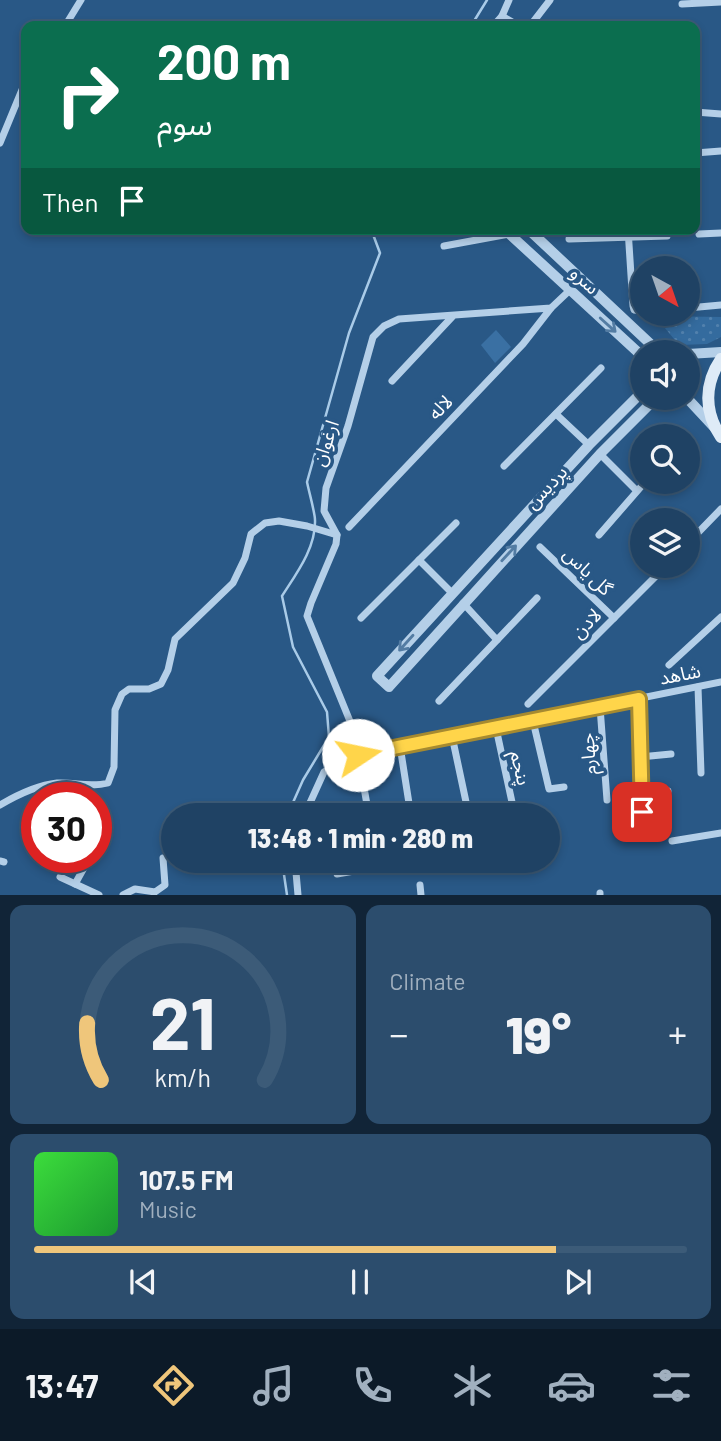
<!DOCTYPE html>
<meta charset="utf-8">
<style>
body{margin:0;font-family:Barlow,"Noto Sans Arabic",sans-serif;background:#2c4d6d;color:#f1f3f6;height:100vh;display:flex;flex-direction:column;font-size:26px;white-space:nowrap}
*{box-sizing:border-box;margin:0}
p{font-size:23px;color:#a1b0bf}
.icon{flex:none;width:38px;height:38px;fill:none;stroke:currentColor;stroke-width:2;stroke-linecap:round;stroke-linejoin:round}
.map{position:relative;height:895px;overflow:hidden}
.details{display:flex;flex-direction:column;gap:10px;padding:10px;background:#112437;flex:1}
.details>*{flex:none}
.hud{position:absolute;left:21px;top:21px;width:679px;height:214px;border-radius:14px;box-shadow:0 4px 10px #0003,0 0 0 2px #3c5b78;background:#0b6e4f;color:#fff;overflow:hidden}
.needle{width:46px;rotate:140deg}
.tools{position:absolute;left:630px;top:256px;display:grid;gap:14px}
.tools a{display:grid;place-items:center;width:70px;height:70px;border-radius:50%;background:#1f4264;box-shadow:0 4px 10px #0003,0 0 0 2px #3c5b78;font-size:35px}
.speed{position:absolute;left:21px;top:782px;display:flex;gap:14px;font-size:35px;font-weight:700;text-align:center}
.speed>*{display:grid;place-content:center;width:91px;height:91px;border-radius:50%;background:#1f4264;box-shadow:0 4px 10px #0003,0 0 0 2px #3c5b78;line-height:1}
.speed .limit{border:10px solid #d22;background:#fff;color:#111}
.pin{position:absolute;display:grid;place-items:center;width:60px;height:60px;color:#fff;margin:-30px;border-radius:14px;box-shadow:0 4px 10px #0006}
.me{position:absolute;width:77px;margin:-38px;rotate:79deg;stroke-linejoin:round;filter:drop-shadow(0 0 5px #0008)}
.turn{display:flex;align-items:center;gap:24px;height:147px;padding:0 21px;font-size:32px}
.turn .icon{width:91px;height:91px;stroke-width:2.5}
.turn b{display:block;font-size:49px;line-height:60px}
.then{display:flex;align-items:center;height:66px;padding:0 21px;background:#0003;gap:14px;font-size:26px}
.big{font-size:52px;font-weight:800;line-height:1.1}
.details .card{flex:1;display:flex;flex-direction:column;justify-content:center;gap:10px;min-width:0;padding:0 24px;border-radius:14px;background:#2c4d6d}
.details .dial{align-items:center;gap:0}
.dial svg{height:182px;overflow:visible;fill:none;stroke:#3c5b78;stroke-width:7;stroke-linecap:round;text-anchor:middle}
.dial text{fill:#f1f3f6;stroke:none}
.song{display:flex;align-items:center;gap:21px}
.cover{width:84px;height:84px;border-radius:10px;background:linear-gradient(135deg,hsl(120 70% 55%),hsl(130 70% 35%))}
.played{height:7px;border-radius:4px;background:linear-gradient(90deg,#efc67b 80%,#3c5b78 80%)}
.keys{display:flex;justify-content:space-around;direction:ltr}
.heat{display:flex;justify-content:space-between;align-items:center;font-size:38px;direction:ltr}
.details .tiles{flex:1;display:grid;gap:10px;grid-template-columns:1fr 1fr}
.card:last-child{grid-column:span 2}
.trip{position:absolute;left:161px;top:803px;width:399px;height:70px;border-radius:35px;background:#1f4264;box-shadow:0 4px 10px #0003,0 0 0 2px #3c5b78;font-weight:800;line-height:70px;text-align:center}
.tab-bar{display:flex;height:112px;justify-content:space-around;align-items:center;background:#0c1a28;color:#a1b0bf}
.tab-bar .icon{width:49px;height:49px}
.tab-bar .on{color:#efc67b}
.tab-bar b{font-size:32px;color:#f1f3f6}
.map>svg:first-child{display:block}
</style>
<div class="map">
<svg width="721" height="895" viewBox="0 0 721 895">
<defs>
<pattern id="grass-dots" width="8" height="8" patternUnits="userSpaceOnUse" patternTransform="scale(1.75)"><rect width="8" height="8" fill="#346b9e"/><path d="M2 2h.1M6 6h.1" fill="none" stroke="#5281ad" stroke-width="1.8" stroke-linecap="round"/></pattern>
</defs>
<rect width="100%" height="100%" fill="#295886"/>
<polygon fill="url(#grass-dots)" points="655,316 721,317 721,337 707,344 679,345"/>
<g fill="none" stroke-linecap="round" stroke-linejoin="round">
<g stroke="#a9cbe8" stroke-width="2.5">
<polyline points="471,26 487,0"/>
<path d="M 287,816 L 303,780 L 329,737 L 327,712 L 293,647 L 282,596 C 296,574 316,548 315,520 C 315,513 309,492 307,482 L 349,333 L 380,253 L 371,229"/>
<polyline points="282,861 287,895"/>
</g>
</g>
<polygon fill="#3a70a3" points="496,330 511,347 495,363 481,345"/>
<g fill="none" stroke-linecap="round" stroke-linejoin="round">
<g stroke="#b4cfe8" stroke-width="7">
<polyline points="682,4 721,2"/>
<polyline points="502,16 519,26"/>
<polyline points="65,26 81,0"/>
<polyline points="493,26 502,16 509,0"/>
<polyline points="530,26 550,0"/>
<polyline points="695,112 721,114"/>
<polyline points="0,143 26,80"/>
<polyline points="695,153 721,151"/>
<polyline points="628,229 633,306 634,310 642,311"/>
<polyline points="699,234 721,233"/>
<polyline points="569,239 667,236"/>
<polyline points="444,246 509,234"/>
<polyline points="688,308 721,305"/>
<polyline points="392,381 452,317"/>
<polyline points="556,414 589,445"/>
<polyline points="600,454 636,490"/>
<polyline points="504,466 601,368"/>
<polyline points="349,527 523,344 551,308"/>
<polyline points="599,535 646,481"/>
<polyline points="688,543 721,509"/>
<polyline points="540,547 614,618"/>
<polyline points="419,560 452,593"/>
<polyline points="463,603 497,640"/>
<polyline points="361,618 456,523"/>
<polyline points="669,665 721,617"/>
<polyline points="698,687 701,773"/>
<polyline points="439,701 537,598"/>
<polyline points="528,704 667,565"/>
<polyline points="600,707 607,800"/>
<polyline points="533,721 549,789 564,787"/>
<polyline points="496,728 515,816"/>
<polyline points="452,736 469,816"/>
<polyline points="400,746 411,816"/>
<polyline points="640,757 671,754"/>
<polyline points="641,792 668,791"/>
<polyline points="67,798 67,784"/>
<path d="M 0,805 C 17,795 38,785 57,783 C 75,782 90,788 108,783 L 114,767 L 115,710 L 122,694 L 129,689 L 149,689 L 161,684 L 168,670 L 175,639 L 233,583 L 245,558 L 251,534 L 265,523 L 279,521 L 307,526 L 337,535"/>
<polyline points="629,813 642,812 639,699"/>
<polyline points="304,816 324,772 358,755 721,682"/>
<polyline points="369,816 354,731 307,616 311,603 336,544 337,535 324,511 326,488 348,426 373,337 384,326 399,319 551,308 570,290"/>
<polyline points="548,823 552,823 556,845"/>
<polyline points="672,841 721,833"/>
<polyline points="0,861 4,862"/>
<polyline points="295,861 298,895"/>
<polyline points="337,874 377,867 376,861"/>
<polyline points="60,877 99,895"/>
<polyline points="75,884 85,866"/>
<polyline points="420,885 421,895"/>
<polyline points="600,893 600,895"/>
<polyline points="123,895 135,889 155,892 165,885 163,858"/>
</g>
<g stroke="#b4cfe8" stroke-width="10">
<polyline points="504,229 642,356"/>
<polyline points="528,229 659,352"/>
<polyline points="688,354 721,352"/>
<polyline points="688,362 692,374 688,385"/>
<polyline points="642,392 589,445 377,676 389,687 600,454 657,397"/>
<polyline points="686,397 713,426"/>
</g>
<path stroke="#deebf7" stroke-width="12" d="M 721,359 C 704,384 704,412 721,437"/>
</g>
<defs><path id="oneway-shaft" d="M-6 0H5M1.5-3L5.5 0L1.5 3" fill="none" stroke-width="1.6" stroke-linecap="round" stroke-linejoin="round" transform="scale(1.75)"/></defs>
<g stroke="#537ca3">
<use href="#oneway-shaft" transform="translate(608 325) rotate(42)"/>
<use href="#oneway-shaft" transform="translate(509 553) rotate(-47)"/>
<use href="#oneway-shaft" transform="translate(406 643) rotate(132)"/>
</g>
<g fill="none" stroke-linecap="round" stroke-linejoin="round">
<defs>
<polyline id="route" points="358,755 639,699 642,812"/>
</defs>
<use href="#route" stroke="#a68a30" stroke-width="18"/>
<use href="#route" stroke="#ffd54a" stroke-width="12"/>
</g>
<g text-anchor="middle" stroke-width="7" stroke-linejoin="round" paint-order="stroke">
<g font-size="19" fill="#fff" stroke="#295886">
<text transform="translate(585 280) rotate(42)" y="7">سرو</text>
<text transform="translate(440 407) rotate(-46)" y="7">لاله</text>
<text transform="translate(325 443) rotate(-71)" y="7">ارغوان</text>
<text transform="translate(546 487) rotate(-47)" y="7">پردیس</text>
<text transform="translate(588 571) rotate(44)" y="7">گل یاس</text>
<text transform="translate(586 623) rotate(-45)" y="7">لادن</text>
<text transform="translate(680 674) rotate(-11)" y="7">شاهد</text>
<text transform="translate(588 754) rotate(-94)" y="7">چهارم</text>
<text transform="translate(521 768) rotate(77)" y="7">پنجم</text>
</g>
</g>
</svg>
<div class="tools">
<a><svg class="needle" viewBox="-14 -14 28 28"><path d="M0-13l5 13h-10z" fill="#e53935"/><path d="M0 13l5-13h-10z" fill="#a1b0bf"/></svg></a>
<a><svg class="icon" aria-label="sound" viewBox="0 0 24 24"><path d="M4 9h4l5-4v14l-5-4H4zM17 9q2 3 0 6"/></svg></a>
<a><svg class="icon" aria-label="search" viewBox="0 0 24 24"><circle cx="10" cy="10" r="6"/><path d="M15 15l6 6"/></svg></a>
<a><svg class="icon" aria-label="layers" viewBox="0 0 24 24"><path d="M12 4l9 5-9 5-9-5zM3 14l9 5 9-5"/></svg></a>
</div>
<div class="speed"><div class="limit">30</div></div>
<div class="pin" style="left:642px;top:812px;background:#d93025"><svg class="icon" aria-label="arrive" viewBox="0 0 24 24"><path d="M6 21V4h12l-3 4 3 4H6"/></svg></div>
<svg class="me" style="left:358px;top:755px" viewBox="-20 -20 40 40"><circle r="19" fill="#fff"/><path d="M0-13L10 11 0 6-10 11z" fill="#ffd54a"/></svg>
<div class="trip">13:48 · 1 min · 280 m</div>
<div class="hud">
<div class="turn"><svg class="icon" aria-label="right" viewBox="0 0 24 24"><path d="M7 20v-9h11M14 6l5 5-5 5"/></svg><div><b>200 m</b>سوم</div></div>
<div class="then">Then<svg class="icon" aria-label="arrive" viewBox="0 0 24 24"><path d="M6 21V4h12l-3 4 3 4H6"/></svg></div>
</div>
</div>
<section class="details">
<div class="tiles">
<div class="card dial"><svg viewBox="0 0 100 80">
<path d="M14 69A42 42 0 1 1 86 69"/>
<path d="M14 69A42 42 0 0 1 8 44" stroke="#efc67b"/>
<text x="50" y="56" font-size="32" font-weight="700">21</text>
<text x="50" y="72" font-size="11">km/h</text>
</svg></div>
<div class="card"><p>Climate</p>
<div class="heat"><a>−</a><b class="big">19°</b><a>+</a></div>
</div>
<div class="card">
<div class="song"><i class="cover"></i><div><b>107.5 FM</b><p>Music</p></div></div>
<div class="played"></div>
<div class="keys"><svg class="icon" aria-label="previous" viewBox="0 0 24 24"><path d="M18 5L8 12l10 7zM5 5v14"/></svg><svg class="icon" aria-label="pause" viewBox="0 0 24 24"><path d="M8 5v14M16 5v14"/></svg><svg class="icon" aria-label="next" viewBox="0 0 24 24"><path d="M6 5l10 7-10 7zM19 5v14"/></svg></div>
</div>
</div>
</section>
<nav class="tab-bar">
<b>13:47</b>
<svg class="icon on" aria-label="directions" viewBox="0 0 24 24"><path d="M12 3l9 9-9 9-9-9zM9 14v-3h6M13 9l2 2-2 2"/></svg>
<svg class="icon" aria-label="music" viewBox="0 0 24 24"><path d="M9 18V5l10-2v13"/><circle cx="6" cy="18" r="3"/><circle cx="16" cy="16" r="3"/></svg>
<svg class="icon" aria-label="phone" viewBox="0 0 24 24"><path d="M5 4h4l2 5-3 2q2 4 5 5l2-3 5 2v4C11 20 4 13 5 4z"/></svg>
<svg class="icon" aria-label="climate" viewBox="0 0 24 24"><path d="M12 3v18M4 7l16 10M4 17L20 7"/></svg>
<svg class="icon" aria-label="car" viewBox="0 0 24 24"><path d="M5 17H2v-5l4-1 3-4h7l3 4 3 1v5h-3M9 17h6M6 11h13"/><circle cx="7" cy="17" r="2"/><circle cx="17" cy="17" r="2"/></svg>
<svg class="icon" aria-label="filters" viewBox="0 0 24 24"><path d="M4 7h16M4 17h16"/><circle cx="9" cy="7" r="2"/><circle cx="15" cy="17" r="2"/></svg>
</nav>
